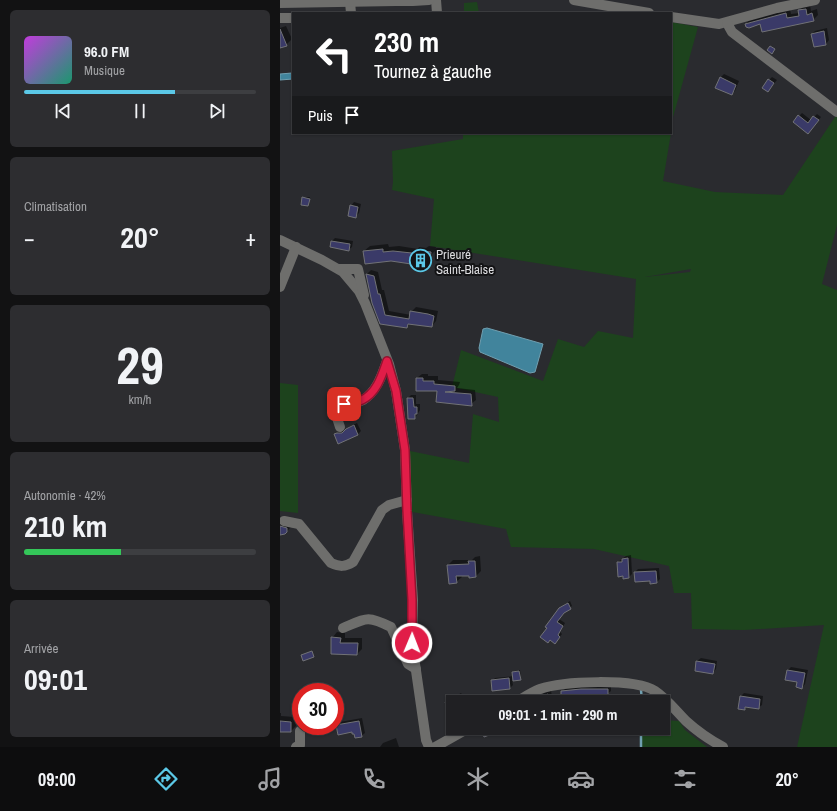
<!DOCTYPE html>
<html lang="fr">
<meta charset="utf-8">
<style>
body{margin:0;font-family:"Archivo Narrow",sans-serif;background:#2d2d30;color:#f1f3f6;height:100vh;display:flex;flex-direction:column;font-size:15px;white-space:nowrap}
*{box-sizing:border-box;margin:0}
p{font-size:13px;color:#a2a3a6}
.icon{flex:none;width:22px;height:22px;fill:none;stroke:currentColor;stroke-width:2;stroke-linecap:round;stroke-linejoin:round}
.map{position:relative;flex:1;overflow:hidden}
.sheet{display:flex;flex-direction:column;gap:10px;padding:10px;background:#121213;width:280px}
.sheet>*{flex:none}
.hud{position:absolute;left:12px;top:12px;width:380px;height:122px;border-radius:0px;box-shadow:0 1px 3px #0004,0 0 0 1px #3d3e41;background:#202124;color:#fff;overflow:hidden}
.speed{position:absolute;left:12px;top:683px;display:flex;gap:8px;font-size:20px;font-weight:700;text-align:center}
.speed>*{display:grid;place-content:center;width:52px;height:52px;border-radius:50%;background:#202023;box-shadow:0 1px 3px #0004,0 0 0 1px #3d3e41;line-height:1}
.speed .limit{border:6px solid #d22;background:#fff;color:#111}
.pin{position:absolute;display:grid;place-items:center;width:34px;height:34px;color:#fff;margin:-17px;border-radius:8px;box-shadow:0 2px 6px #0006}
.me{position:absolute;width:44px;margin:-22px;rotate:1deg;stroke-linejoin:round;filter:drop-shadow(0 0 3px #0008)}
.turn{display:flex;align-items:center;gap:14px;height:84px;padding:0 16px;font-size:18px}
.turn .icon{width:52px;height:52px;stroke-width:2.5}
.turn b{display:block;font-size:28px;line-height:34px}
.then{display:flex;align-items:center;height:38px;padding:0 16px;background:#0003;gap:8px;font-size:15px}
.big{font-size:30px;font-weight:700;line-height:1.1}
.sheet .card{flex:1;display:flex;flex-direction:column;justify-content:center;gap:6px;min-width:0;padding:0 14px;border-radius:6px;background:#2d2d30}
.sheet .dial{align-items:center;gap:0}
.dial b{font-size:52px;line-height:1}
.song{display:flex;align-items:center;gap:12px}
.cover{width:48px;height:48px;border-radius:6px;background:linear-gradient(135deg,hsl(290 70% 55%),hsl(160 70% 35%))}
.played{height:4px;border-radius:2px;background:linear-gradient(90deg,#5bc8e7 65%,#3d3e41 65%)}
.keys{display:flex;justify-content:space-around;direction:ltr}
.heat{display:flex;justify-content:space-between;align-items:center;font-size:22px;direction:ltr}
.charge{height:6px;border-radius:3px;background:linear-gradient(90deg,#34c759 42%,#3d3e41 0)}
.trip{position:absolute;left:166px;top:695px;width:224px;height:40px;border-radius:0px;background:#202023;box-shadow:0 1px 3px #0004,0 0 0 1px #3d3e41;font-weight:700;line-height:40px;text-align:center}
.menu{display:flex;height:64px;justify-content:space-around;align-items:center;background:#0d0d0e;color:#a2a3a6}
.menu .icon{width:28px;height:28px}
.menu .selected{color:#5bc8e7}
.menu b{font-size:18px;color:#f1f3f6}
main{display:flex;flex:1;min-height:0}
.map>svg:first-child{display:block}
</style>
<main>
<section class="sheet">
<div class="card">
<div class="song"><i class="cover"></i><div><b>96.0 FM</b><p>Musique</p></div></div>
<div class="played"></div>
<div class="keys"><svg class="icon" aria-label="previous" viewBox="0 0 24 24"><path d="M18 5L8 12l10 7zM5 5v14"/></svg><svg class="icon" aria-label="pause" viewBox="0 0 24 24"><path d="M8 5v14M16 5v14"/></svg><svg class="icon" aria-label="next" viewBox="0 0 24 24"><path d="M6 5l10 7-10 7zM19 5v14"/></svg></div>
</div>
<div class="card"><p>Climatisation</p>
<div class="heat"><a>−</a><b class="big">20°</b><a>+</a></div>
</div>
<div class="card dial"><b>29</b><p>km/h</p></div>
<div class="card"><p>Autonomie · 42%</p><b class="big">210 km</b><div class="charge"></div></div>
<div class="card"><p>Arrivée</p><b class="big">09:01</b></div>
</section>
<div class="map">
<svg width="557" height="747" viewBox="0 0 557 747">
<rect width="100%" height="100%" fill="#2a2b2f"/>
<g fill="#1d431d" fill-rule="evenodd">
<polygon points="197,2 199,13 184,13 184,3"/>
<polygon points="391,22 418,27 392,121 391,131"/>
<path d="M 557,114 L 557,225 L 542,284 L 557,290 L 557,747 L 517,747 L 544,625 L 464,630 L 412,629 L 411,593 L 394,593 L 389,566 L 314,549 L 231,547 L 226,529 L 127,511 L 125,450 L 189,463 L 193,414 L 219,422 L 218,397 L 172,387 L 181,350 L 263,381 L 278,339 L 304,347 L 318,331 L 353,338 L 356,279 L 150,246 L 154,199 L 112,190 L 113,182 L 112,151 L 183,139 L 183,133 L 391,133 L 383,181 L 435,192 L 503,195 ZM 411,269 L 410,272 L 365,277 Z"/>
<polygon points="0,383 18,385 18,513 0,511"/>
<polygon points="383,720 399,721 405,730 427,747 362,747 361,728 383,728"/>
</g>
<g fill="#41849c" stroke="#709fb0">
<polygon points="12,73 13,79 0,80 0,74"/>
<polygon points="207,328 263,344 255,372 250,373 200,352 199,348 203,329"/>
</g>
<g fill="#0007">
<polygon points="530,5 531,11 537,9 538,15 533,20 466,24 470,19 510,9 511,14 520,13 519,11 524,6"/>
<polygon points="6,26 12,39 6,45 0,47 0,28"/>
<polygon points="547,28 549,40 546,44 534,46 532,34 535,31"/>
<polygon points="444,74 459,81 455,91 451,94 440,78"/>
<polygon points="492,77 497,80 491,87 489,80"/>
<polygon points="522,113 531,120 537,114 541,117 531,129 519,116"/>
<polygon points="25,197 30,197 28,205 23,198"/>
<polygon points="74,202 81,204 79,213 76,216 71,206"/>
<polygon points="55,238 73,241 72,247 68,250 52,241"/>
<polygon points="108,244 109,247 119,246 138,249 139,247 146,248 149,246 156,247 155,251 149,257 84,251 90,246"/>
<polygon points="91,270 98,272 102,290 104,290 109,311 131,315 131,312 136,307 158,311 156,321 152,326 131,323 127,327 101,323 87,274"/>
<polygon points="142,374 148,374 148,376 158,376 158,380 180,382 179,385 177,388 195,390 196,400 191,404 158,390 137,378"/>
<polygon points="131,395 136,395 136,404 140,404 140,410 135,418 128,398"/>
<polygon points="77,423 81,431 78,434 59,443 55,435 61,430 66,430 71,426"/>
<polygon points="0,515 1,522 12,526 5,533 0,534"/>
<polygon points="351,555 352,574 349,577 338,562 346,556"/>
<polygon points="200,556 201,571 196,576 181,575 182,577 176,582 168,565 173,560 192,560 195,557"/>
<polygon points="379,568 380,579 377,582 355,572 358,569"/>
<polygon points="290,601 292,606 285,611 279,619 285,623 280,632 282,634 277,640 270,639 280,608"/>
<polygon points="57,632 65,633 65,638 82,638 82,649 77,654 52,653 52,638"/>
<polygon points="421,658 437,661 436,669 433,673 417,661"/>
<polygon points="511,667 528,670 525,684 522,688 518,681 508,670"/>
<polygon points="240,670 241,678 232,680 233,685 230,688 212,681 215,678 234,676 233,672 235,671"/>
<polygon points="331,686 331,691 327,694 312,694 311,702 303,702 303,697 299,694 282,692 286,688"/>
<polygon points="271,691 272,696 269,699 250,702 264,693"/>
<polygon points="181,693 185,699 182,702 173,702 173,707 166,702"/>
<polygon points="464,693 483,696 482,705 478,708 467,707 465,709 461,696"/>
<polygon points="283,698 283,702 273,702 277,699"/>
<polygon points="0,713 1,713 1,716 15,717 16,726 11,731 0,731"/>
<polygon points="82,718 85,733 81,736 57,725 60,722"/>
<polygon points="116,738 119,747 100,747 103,743"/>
</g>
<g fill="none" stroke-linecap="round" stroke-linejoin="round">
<g stroke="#709fb0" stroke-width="2.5">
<polyline points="361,690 362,702"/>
<polyline points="361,728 361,747"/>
</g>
</g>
<g fill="#3a3a68" stroke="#717276">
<polygon points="526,9 527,15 532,13 534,21 482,32 480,24 469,28 466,27 465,24 506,13 507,18 519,16 518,10"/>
<polygon points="0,29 7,46 0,48"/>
<polygon points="544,31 546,45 534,47 531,34"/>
<polygon points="490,46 495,49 492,54 487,50"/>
<polygon points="440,77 456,85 452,95 435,88"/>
<polygon points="488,79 494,83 488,92 482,88"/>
<polygon points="518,115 528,123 533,116 539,120 528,134 513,122"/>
<polygon points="22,197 30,199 28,206 21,205"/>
<polygon points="70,205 78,207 76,218 68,216"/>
<polygon points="51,241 70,244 69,251 50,247"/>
<polygon points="103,249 103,252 113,251 141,254 142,254 142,251 151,252 150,258 138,265 111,261 85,264 83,251"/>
<polygon points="86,274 94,276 98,294 100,294 105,315 129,319 130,311 148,314 154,316 152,327 128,324 127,328 100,324 92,303"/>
<polygon points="136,378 143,378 143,381 154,381 154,384 175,386 175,391 165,392 191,394 192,406 156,402 157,391 136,391"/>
<polygon points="127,398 133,398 134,407 137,407 137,414 135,414 135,419 128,419"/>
<polygon points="74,425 78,435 58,444 54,434 57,433 62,433 66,429"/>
<polygon points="0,526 7,528 7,532 5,534 0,535"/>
<polygon points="348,558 349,578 343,579 343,576 338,577 337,562 342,562 342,559"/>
<polygon points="188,561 195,561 196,577 189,578 189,576 176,576 177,583 169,584 167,565 189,564"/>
<polygon points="376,571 377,583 370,584 370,581 355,582 354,572"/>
<polygon points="288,603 291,609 284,613 277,622 283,626 278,635 280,637 275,644 270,640 268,643 260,637 267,628 265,627 279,608"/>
<polygon points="51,637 61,638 60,643 78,643 77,655 51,654"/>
<polygon points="32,651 34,657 23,661 21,655"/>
<polygon points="416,661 435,664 433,674 415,671"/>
<polygon points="507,670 525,673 522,689 516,687 517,682 505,680"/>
<polygon points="239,671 241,680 233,681 232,672"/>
<polygon points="229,678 230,689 212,691 211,680"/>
<polygon points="301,689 328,689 328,695 309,695 309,702 302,702 302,698 298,698 298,695 281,696 281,691"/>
<polygon points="268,694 270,700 262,702 249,702"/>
<polygon points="460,696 480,699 479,709 465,707 465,710 458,709"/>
<polygon points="173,698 173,717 165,702"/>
<polygon points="0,721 11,722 11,732 0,732"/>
<polygon points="79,721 82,737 75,738 74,734 72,734 72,732 58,735 56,725"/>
<polygon points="201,728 225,728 225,729 204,737"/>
</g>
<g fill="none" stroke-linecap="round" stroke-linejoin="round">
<g stroke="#6e6e6c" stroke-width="10">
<polyline points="156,0 157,13"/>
<polyline points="294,0 369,13"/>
<polyline points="70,2 71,13"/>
<polyline points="0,3 116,1 133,1 149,0"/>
<polyline points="391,17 439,24 497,8 535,0"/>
<polyline points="0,18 13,18"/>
<polyline points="447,23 452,32 557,112"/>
<polyline points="0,240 42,260 63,272 79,291 85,303 109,364 116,391 125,450 127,511 133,600 132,643 146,740 149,747"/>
<polyline points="59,269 78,269 84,295"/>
<polyline points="0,287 16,247"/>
<path d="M 60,427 C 48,395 68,409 83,400 C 97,391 102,375 107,361"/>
<path d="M 4,521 L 19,524 L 51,563 C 60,567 65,567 73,562 L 102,510 L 109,505 L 127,500"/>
<path d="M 63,628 C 86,618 87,615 111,627 L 128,664 L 136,669"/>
<path d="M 236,702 C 243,698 252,692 260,689 C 282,681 355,678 375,691 C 387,699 396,711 406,721 C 417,731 430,740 443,747"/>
<polyline points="16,747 20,745 20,731"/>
<polyline points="155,747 189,728"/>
</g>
</g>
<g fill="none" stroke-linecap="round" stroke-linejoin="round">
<defs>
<path id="route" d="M 64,404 C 69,403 77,403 82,400 C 97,393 102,375 107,361 L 116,391 L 125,450 L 127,511 L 132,600 L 132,643"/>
</defs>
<use href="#route" stroke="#92132f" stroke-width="10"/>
<use href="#route" stroke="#e11d48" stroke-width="7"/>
</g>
<defs>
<symbol id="building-ring" viewBox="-11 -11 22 22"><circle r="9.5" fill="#131315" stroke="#5bc8e7" stroke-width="1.5"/><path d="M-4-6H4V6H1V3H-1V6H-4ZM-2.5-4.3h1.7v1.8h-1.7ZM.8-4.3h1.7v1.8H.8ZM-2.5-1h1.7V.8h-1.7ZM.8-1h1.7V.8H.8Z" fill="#5bc8e7"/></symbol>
</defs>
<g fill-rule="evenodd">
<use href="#building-ring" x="128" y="248" width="25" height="25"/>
</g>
<g text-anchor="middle" stroke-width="4" stroke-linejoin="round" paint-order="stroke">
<g font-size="13" fill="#dddde0" stroke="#131315" text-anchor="start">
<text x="156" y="259">Prieuré<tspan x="156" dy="15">Saint-Blaise</tspan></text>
</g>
</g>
</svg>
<div class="speed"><div class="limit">30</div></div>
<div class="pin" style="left:64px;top:404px;background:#d93025"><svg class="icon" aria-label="arrive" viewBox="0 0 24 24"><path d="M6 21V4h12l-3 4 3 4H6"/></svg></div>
<svg class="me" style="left:132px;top:643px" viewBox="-20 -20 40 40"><circle r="17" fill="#e11d48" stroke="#fff" stroke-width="3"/><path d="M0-11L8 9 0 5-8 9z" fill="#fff"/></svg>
<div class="trip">09:01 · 1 min · 290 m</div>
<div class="hud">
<div class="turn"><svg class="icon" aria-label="left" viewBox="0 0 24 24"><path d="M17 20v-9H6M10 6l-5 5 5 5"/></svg><div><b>230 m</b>Tournez à gauche</div></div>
<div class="then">Puis<svg class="icon" aria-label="arrive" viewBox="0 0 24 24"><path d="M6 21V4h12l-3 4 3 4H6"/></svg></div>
</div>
</div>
</main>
<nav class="menu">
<b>09:00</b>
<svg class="icon selected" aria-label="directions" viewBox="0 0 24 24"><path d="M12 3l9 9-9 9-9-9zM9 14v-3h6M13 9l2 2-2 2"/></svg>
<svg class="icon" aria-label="music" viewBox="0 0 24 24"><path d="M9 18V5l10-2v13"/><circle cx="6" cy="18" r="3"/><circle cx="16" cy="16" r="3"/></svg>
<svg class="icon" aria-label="phone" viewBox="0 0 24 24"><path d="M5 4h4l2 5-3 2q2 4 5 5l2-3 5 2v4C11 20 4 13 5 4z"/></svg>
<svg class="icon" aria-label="climate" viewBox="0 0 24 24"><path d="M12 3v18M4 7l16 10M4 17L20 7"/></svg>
<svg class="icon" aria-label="car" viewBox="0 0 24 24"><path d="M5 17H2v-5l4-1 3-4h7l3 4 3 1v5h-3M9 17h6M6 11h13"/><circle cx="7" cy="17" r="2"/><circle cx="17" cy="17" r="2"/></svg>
<svg class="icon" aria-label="filters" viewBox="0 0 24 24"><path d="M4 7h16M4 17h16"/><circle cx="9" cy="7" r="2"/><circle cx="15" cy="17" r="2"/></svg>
<b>20°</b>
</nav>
